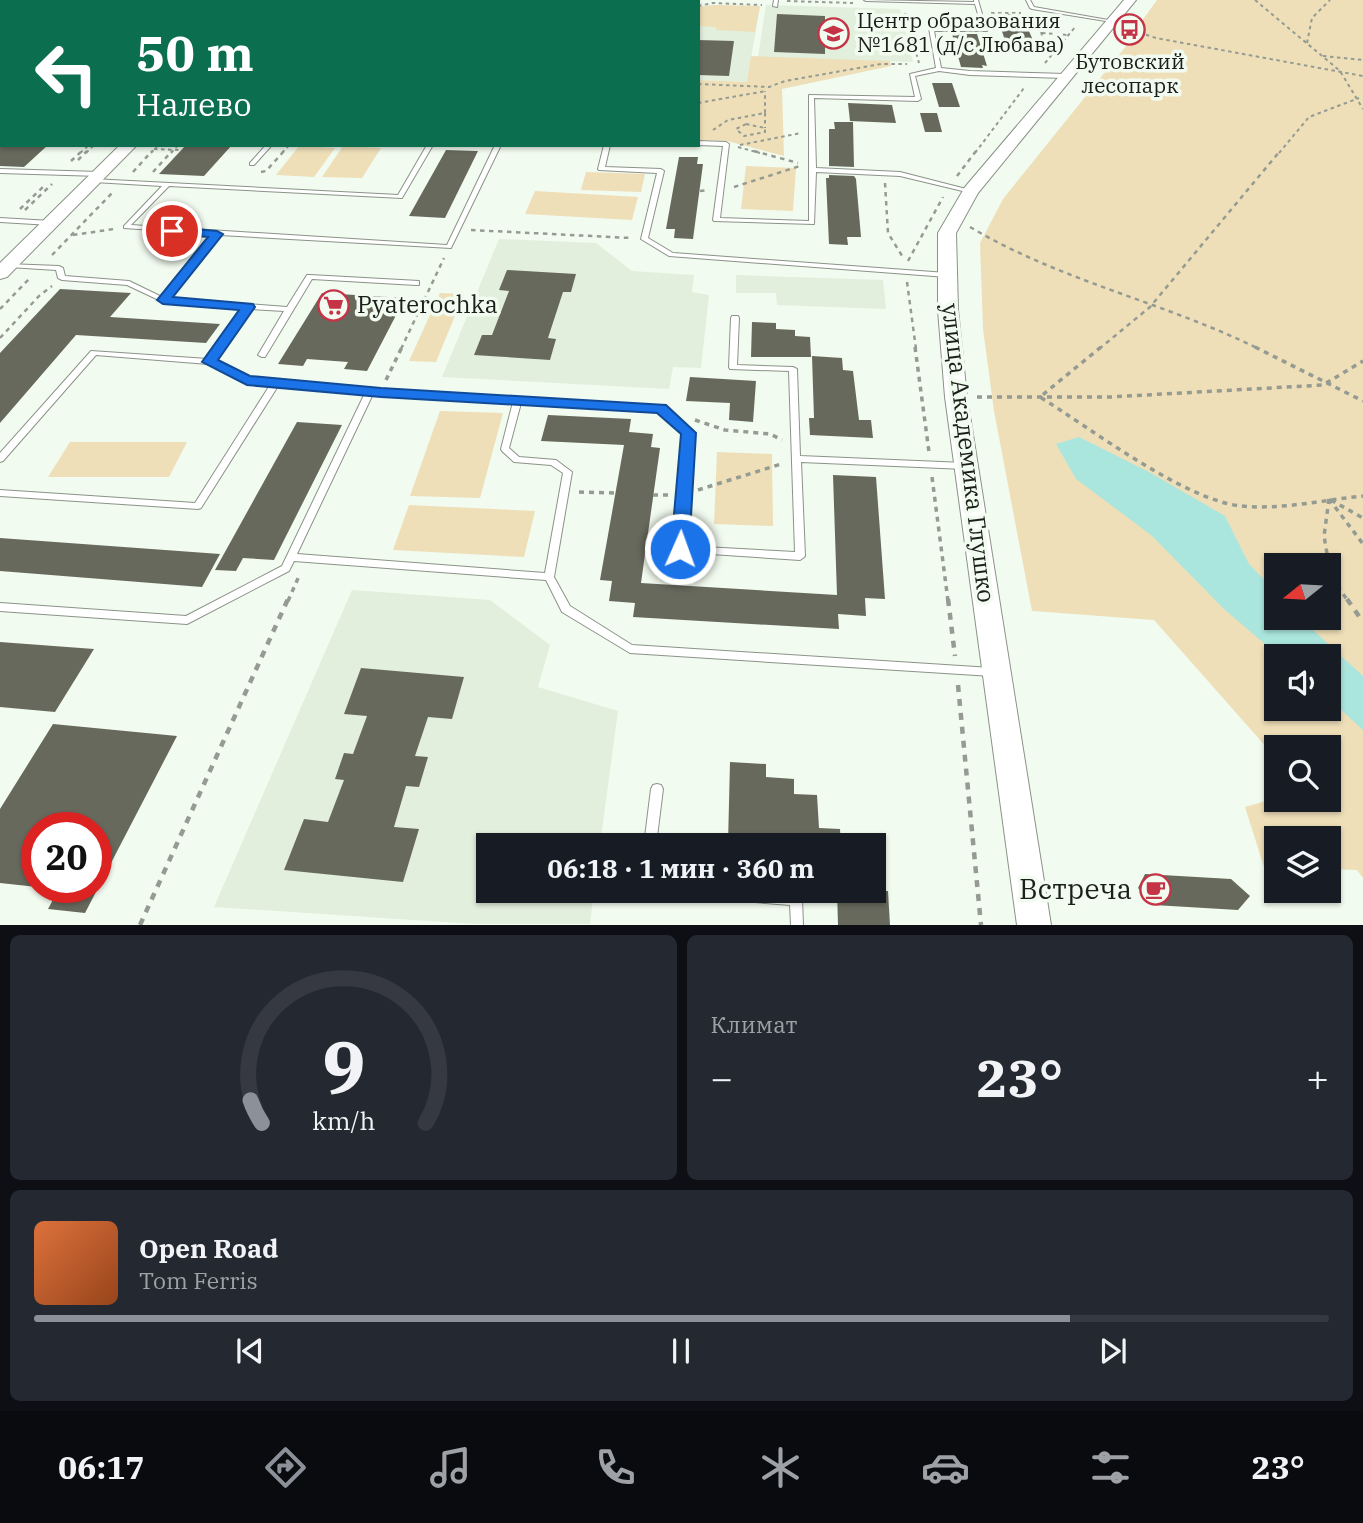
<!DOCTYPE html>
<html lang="ru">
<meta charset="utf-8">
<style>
body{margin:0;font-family:"IBM Plex Serif",serif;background:#242831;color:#f1f3f6;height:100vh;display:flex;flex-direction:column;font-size:26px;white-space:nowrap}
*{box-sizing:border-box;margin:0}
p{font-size:23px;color:#9ea1a6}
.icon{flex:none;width:38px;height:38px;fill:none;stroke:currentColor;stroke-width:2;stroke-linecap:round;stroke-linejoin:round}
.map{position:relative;height:925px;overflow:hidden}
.details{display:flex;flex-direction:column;gap:10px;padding:10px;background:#0d0f14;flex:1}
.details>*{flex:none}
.hud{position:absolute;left:0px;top:0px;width:700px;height:147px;box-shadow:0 2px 5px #0004;background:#0b6e4f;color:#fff;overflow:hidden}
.needle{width:46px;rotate:252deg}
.fabs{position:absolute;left:1264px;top:553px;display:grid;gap:14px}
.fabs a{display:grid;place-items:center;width:77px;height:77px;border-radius:0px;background:#171b24;box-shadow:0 2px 5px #0004;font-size:35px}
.speed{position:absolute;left:21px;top:812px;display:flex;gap:14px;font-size:35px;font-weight:700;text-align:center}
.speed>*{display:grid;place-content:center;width:91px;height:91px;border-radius:50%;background:#171b24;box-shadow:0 2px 5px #0004;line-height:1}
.speed .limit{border:10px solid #d22;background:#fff;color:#111}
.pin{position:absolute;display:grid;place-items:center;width:60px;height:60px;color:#fff;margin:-30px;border:4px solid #fff;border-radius:50%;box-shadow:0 2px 7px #0007}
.me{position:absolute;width:77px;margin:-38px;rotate:2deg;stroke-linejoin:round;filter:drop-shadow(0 0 5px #0008)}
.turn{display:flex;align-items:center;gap:24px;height:147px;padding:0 21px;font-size:32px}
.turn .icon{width:91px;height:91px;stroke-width:2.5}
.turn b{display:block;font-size:49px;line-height:60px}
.big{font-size:52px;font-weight:700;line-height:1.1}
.details .widget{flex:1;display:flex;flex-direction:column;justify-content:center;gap:10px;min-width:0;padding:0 24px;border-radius:10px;background:#242831}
.details .dial{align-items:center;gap:0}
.dial svg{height:182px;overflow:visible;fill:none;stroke:#363941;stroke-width:7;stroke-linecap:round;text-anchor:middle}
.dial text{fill:#f1f3f6;stroke:none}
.song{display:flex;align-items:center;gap:21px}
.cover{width:84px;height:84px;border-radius:10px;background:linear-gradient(135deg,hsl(20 70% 55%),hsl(20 70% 35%))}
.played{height:7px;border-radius:4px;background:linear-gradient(90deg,#8c9099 80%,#363941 80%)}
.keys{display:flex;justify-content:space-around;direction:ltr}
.heat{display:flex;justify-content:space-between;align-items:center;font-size:38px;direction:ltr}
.details .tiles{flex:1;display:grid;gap:10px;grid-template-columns:1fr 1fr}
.widget:last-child{grid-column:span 2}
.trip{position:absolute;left:476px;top:833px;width:410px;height:70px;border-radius:0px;background:#171b24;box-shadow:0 2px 5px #0004;font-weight:700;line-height:70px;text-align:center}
.menu{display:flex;height:112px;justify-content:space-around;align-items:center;background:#090b0e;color:#9ea1a6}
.menu .icon{width:49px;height:49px}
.menu .active{color:#8c9099}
.menu b{font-size:32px;color:#f1f3f6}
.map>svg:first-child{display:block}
</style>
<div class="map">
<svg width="1363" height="925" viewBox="0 0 1363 925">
<rect width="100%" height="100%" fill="#f2fbef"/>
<g fill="#e2efdd">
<polygon points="714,5 760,6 747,82 698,80 698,7"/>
<polygon points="766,5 900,9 913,62 758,57"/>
<polygon points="499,239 596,243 632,271 694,275 692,292 709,295 701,368 673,367 669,389 442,377"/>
<polygon points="736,275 883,280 886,309 777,305 776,293 736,293"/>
<polygon points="352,590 490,600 550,645 538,687 618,711 600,845 488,845 488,891 594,891 590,924 474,924 214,907"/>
</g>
<g fill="#eedfb8" fill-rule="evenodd">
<path d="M 1157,0 L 1363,0 L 1363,878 L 1357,870 L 1328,869 L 1328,838 L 1276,838 L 1276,867 L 1264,867 L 1245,807 L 1276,798 L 1328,800 L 1328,747 L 1276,747 L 1276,758 L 1154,620 L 1032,611 L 994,411 L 983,329 L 980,243 L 1003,199 L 1135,35 L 1143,31 L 1136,29 ZM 1276,565 L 1328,565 L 1328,618 L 1276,618 ZM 1276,656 L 1328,656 L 1328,709 L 1276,709 Z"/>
<polygon points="714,5 760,6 755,32 716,30 716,27 698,26 698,7"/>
<polygon points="751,56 890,61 891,66 782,89 784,156 727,141 698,140 698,80 747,82"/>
<polygon points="299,146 335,148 314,177 276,175"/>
<polygon points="343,146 381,148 362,178 322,177"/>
<polygon points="746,166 796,168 793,211 741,209"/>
<polygon points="586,172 645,174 641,192 581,190"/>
<polygon points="535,191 638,197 632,220 525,214"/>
<polygon points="440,293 464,294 436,362 409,361"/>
<polygon points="440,411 503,413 480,498 410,496"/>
<polygon points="70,442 187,442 169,477 48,477"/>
<polygon points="717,452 772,454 773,526 714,524"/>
<polygon points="409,505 535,511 524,557 393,550"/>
</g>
<polygon fill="#aae6dd" points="1079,437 1149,472 1225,516 1249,564 1276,592 1276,618 1300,618 1363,676 1363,730 1328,698 1328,656 1279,656 1225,610 1151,535 1076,479 1056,444"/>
<g fill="#68695d">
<polygon points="777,14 825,16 825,54 774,52"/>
<polygon points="996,14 1022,15 1035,45 1007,46"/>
<polygon points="952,34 977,34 987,66 982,65 983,68 961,67"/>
<polygon points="698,40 734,41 729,76 698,75"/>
<polygon points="932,83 952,83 960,107 939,107"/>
<polygon points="848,103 892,105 896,123 850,121"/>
<polygon points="920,113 937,113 942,132 925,132"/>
<polygon points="834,122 853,122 854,167 829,166 829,129 835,129"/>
<polygon points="48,145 24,167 0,166 0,147"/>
<polygon points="186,145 232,145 204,176 159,174"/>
<polygon points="446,150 478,151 445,218 409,216"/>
<polygon points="679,157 698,157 697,164 703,164 693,239 674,238 675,229 666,229"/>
<polygon points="829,175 854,176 856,179 861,237 847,237 848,245 829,244 826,178 829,178"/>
<polygon points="507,270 576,274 571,292 563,292 548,338 556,339 550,360 474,355 482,335 492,335 509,291 499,290"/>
<polygon points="60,289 131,293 110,317 220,324 206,343 76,335 0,423 0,353"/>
<polygon points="322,293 405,298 367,371 344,369 348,362 307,359 303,366 278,364"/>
<polygon points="752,322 776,323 776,329 795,330 795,336 810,337 811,357 751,357"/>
<polygon points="812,356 842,358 843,370 853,371 859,420 871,420 873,438 810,435 809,418 814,418"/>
<polygon points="690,377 756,381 753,422 729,420 730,403 686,401"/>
<polygon points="548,415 631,419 629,432 653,434 651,447 660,448 641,583 837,595 833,475 876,477 885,599 865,598 866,616 838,614 839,629 633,617 635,603 609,601 612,581 600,580 624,445 541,441"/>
<polygon points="297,422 342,425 274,560 243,558 236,571 215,570"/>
<polygon points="0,538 220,554 202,587 0,571"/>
<polygon points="0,642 94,649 55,712 0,707"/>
<polygon points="361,668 464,677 452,719 428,717 415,756 428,757 419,787 406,786 394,827 419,829 403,882 284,870 304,819 328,822 344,780 335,779 344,753 353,754 367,716 344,714"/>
<polygon points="53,724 177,736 85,913 48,909 60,887 96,887 96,828 37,828 37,887 0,883 0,809"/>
<polygon points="730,762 766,764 766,777 794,779 794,794 817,795 819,828 840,829 841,845 763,841 763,845 728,844"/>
<polygon points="1145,874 1231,879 1250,896 1238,910 1154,905 1138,888"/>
<polygon points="837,891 888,891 890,925 838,925"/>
</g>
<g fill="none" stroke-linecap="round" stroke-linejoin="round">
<defs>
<g id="service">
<polygon points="38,0 43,0 42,2 37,2"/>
<polygon points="166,0 171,0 170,2 165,2"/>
<polygon points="321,0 325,0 324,2 320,2"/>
<polygon points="443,0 450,0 447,2 440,2"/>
<polygon points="570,0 574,0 573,2 569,2"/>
<polygon points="774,0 778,0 777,7 773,6"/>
<polygon points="864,0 974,2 974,0 978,0 987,31 934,31 941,68 970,71 1065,74 1068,76 1065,78 970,75 939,71 915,76 921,99 918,101 814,98 816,168 900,172 974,191 971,193 900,176 816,172 814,224 714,221 713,220 723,146 698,145 698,141 726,142 729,144 720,218 809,221 809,95 915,97 910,74 936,68 929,28 982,28 975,4 866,1"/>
<polygon points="1026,0 1030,0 1034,7 1114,21 1112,22 1032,9 1030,8"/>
<polygon points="0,2 3,2 2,4 0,4"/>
<rect x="0" y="35" width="2" height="2"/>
<rect x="0" y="63" width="2" height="4"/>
<rect x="0" y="136" width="2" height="4"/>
<polygon points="266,145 272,145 254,165 250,165 250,163"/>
<path d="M 427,145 L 433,145 L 402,198 L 169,186 L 131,225 L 447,245 L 495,145 L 501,145 L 451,248 L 220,235 L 168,298 L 287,307 L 307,275 L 310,275 L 419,281 L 419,285 L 416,285 L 312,279 L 265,357 L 262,357 L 258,355 L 284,311 L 250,309 L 214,361 L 249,379 L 381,389 L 664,406 L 692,433 L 685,546 L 795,552 L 789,371 L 730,369 L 729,367 L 731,318 L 732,316 L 738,316 L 739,318 L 737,365 L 793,367 L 797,369 L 800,456 L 965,463 L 969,466 L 965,469 L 801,462 L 805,556 L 803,558 L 800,560 L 680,552 L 677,551 L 675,549 L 684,434 L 659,410 L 521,403 L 509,448 L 519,457 L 556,460 L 572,472 L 554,577 L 570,606 L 632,645 L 992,668 L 996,669 L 997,672 L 996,675 L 992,676 L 630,653 L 562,612 L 546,580 L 294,561 L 289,571 L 187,624 L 0,611 L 0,603 L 186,616 L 282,566 L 365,393 L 278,386 L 201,508 L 198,509 L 0,496 L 0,490 L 195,503 L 270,385 L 244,383 L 208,364 L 96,355 L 3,461 L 0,462 L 0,453 L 91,351 L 208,359 L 243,309 L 163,302 L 127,285 L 62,280 L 58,278 L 56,270 L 9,267 L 7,266 L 7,264 L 59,266 L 63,268 L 65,276 L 129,281 L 162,297 L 213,234 L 124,228 L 124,226 L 162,186 L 94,182 L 92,181 L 92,179 L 398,195 ZM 373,394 L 513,402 L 501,449 L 502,451 L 514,462 L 551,465 L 563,473 L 545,573 L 297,554 Z"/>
<polygon points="604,145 610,145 605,167 661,169 664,171 648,238 673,253 947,273 951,275 947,277 669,256 641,239 657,173 599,170 598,169"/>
<polygon points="0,169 100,172 103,174 100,176 0,173"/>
<polygon points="0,218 51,221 54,223 51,225 0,222"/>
<polygon points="657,784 661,785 663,789 656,845 644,845 651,789 653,785"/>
<polygon points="687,891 768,891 796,893 800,895 802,899 803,925 791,925 790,905 693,897 689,895"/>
</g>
<g id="tertiary">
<polygon points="268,0 281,0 267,2"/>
<polygon points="1124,0 1136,0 978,193 956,233 958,310 967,397 1051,925 1017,925 945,397 938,310 938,233 965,187"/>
<polygon points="120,145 137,145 7,277 0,279 0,263"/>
</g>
</defs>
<use href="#service" stroke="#8b9388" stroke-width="2"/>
<use href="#tertiary" stroke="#8b9388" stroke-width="2"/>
<g stroke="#959b92" stroke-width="2" stroke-dasharray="3.5 3.5" stroke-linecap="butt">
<polyline points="516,0 522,2"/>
<polyline points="1255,0 1340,71 1363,109"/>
<polyline points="787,1 853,3"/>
<polyline points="69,2 71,0"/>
<polyline points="223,2 225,0"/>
<polyline points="248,2 250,0"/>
<polyline points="296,2 298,0"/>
<polyline points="698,6 713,3 762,5"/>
<polyline points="905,13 919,63"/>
<polyline points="991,13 1021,13"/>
<polyline points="1036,19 1050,56"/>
<polyline points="1126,28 1156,38 1363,76"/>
<polyline points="1042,33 1068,35"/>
<polyline points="1307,43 1312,18 1330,0"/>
<polyline points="1323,56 1363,60"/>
<polyline points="1045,63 1076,26"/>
<polyline points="698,84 769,87 785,81 881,64 907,64"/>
<polyline points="698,103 766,91"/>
<polyline points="765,113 765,128"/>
<polygon points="746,124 765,128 765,132 744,136 736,129"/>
<polyline points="713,130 728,120 765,113 765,91"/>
<polyline points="740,145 801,133"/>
<polyline points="738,147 760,153"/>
<polyline points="154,149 181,150"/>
<polyline points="80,153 89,145"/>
<polyline points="86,153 94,145"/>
<polyline points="151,153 158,145"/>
<polyline points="171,153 178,145"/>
<polyline points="282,153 289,145"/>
<polyline points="975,153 1024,88"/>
<polyline points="1279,153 1309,117 1359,98"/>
</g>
<g stroke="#959b92" stroke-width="2.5" stroke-dasharray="4.5 4.5" stroke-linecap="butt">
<polyline points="754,151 798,163"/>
<polyline points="78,160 87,151"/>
<polyline points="71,161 82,151"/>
<polyline points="133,172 152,151"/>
<polyline points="153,172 172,151"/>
<polyline points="261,172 266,171 284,151"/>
<polyline points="957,176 976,151"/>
<polyline points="885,183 888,233 904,259"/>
<polyline points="734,187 800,166"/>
<polyline points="700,191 709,190"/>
<polyline points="20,209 45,185"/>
<polyline points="25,210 52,184"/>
<path d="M 970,227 C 1063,282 1164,302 1259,349"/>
<polyline points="471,230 631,238"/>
<polyline points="73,235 114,229"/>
<polyline points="52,255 113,192"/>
<polyline points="908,261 943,197"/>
<polyline points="907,282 916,349"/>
<polyline points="0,309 30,278"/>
<polyline points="0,338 39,296 52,286"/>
<polyline points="401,349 444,258"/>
<polyline points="1099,349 1150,307 1280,151"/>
</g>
<g stroke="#959b92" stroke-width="3.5" stroke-dasharray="5 5" stroke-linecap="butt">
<polyline points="915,347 929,452"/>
<path d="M 1101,347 L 1040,397 C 1090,428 1184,500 1241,506 C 1281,510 1323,500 1363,496"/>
<polyline points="1255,347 1363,401"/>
<polyline points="386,380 402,347"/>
<polyline points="977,397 1110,397 1323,385 1363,361"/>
<polyline points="695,420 725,430 770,434 782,440"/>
<polyline points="932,477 948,601"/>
<polyline points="698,490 781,464"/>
<polyline points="579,492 615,493"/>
<polyline points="653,495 670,495"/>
<polyline points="1329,499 1324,536 1331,577 1348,601"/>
<polyline points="1329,499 1363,544"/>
<polyline points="1331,500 1363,518"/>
<polyline points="288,601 299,576"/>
</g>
<g stroke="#959b92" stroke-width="4.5" stroke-dasharray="7 7" stroke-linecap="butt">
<polyline points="948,599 955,656"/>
<polyline points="1347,599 1363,622"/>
<polyline points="958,685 981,925"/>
<polyline points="140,925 288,599"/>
</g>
<use href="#service" fill="#fff" fill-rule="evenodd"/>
<use href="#tertiary" fill="#fff" fill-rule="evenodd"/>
</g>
<polygon fill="#1a73e8" stroke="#114b97" stroke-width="2" points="172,227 217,231 223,234 173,297 253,304 255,307 218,360 250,376 381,388 666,405 696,433 689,549 686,553 674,553 671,549 681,434 657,413 381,397 247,385 202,362 239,310 163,304 157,300 208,237 167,233 166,231"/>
<defs>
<symbol id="bus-ring" viewBox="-11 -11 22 22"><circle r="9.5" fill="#f2fbef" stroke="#c43446" stroke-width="1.5"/><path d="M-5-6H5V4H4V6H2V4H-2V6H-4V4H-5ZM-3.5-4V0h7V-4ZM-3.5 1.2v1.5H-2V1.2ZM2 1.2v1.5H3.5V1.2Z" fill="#c43446"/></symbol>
<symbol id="school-ring" viewBox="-11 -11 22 22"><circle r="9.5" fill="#f2fbef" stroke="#c43446" stroke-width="1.5"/><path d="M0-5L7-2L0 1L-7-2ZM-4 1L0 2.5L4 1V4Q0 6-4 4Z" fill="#c43446"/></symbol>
<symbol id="supermarket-ring" viewBox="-11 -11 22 22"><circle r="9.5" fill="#f2fbef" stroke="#c43446" stroke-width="1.5"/><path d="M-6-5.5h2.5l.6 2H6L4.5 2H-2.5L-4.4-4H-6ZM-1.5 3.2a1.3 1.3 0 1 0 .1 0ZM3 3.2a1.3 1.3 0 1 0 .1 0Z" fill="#c43446"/></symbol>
<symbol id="cafe-ring" viewBox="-11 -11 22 22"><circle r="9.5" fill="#f2fbef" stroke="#c43446" stroke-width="1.5"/><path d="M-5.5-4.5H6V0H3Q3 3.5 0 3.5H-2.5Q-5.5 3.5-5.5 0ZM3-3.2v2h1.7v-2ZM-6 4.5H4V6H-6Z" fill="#c43446"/></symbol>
</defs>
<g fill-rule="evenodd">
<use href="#bus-ring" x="1112" y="12" width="35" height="35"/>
<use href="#school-ring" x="816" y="16" width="35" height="35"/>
<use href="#supermarket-ring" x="316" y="288" width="35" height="35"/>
<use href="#cafe-ring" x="1138" y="872" width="35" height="35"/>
</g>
<g text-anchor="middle" stroke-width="7" stroke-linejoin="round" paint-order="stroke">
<g font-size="21" fill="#1b1e19" stroke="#f2fbef" text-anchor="start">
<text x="857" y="28">Центр образования<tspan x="857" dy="24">№1681 (д/с Любава)</tspan></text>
<text x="1130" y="69" text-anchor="middle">Бутовский<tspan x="1130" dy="24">лесопарк</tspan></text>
</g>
<g font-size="24" fill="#1b1e19" stroke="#f2fbef" text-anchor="start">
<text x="357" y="313">Pyaterochka</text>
</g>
<g font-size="24" fill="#1b1e19" stroke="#f2fbef">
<text transform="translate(968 453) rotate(83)" y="8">улица Академика Глушко</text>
</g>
<g font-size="28" fill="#1b1e19" stroke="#f2fbef" text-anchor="end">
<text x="1132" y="899">Встреча</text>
</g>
</g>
</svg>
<div class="fabs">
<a><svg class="needle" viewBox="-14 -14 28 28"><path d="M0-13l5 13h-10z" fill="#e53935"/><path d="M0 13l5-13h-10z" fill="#9ea1a6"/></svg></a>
<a><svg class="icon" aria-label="sound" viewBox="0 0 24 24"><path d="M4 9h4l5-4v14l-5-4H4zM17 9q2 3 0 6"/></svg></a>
<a><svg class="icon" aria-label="search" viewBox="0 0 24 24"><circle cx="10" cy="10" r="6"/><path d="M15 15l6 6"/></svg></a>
<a><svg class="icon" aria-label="layers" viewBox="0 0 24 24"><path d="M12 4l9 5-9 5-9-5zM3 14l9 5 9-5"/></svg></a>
</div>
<div class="speed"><div class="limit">20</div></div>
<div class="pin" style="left:172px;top:231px;background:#d93025"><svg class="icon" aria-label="arrive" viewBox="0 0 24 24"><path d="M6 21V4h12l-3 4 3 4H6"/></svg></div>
<svg class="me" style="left:680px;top:549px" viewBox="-20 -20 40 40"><circle r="17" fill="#1a73e8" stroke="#fff" stroke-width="3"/><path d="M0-11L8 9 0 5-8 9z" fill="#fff"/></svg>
<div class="trip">06:18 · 1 мин · 360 m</div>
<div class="hud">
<div class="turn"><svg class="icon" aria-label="left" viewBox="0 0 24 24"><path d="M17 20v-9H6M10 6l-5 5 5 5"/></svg><div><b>50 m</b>Налево</div></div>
</div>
</div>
<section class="details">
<div class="tiles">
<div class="widget dial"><svg viewBox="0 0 100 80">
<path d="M14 69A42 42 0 1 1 86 69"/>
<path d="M14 69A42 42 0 0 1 9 59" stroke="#8c9099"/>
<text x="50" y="56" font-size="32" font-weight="700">9</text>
<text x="50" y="72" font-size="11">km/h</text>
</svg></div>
<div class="widget"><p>Климат</p>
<div class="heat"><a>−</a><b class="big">23°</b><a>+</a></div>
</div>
<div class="widget">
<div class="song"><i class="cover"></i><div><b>Open Road</b><p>Tom Ferris</p></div></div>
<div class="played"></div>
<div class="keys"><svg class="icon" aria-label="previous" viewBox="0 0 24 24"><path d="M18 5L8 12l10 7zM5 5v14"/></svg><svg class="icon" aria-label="pause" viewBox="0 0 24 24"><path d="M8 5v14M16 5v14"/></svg><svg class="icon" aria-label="next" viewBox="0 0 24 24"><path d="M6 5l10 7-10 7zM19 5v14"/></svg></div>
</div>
</div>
</section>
<nav class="menu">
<b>06:17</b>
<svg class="icon active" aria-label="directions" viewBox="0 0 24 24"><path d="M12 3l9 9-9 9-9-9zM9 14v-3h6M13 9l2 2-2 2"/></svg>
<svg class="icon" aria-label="music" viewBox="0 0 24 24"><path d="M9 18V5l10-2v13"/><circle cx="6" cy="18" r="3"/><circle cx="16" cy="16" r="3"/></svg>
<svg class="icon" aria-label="phone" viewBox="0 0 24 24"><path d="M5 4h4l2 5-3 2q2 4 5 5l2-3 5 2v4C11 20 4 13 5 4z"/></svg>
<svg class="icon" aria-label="climate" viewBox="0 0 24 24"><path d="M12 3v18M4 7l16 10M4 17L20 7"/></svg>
<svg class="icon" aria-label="car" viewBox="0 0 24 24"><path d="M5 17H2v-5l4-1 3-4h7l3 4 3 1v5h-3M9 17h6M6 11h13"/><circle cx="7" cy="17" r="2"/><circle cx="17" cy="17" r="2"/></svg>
<svg class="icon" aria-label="filters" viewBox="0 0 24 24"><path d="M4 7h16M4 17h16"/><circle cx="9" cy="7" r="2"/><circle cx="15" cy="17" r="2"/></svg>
<b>23°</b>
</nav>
